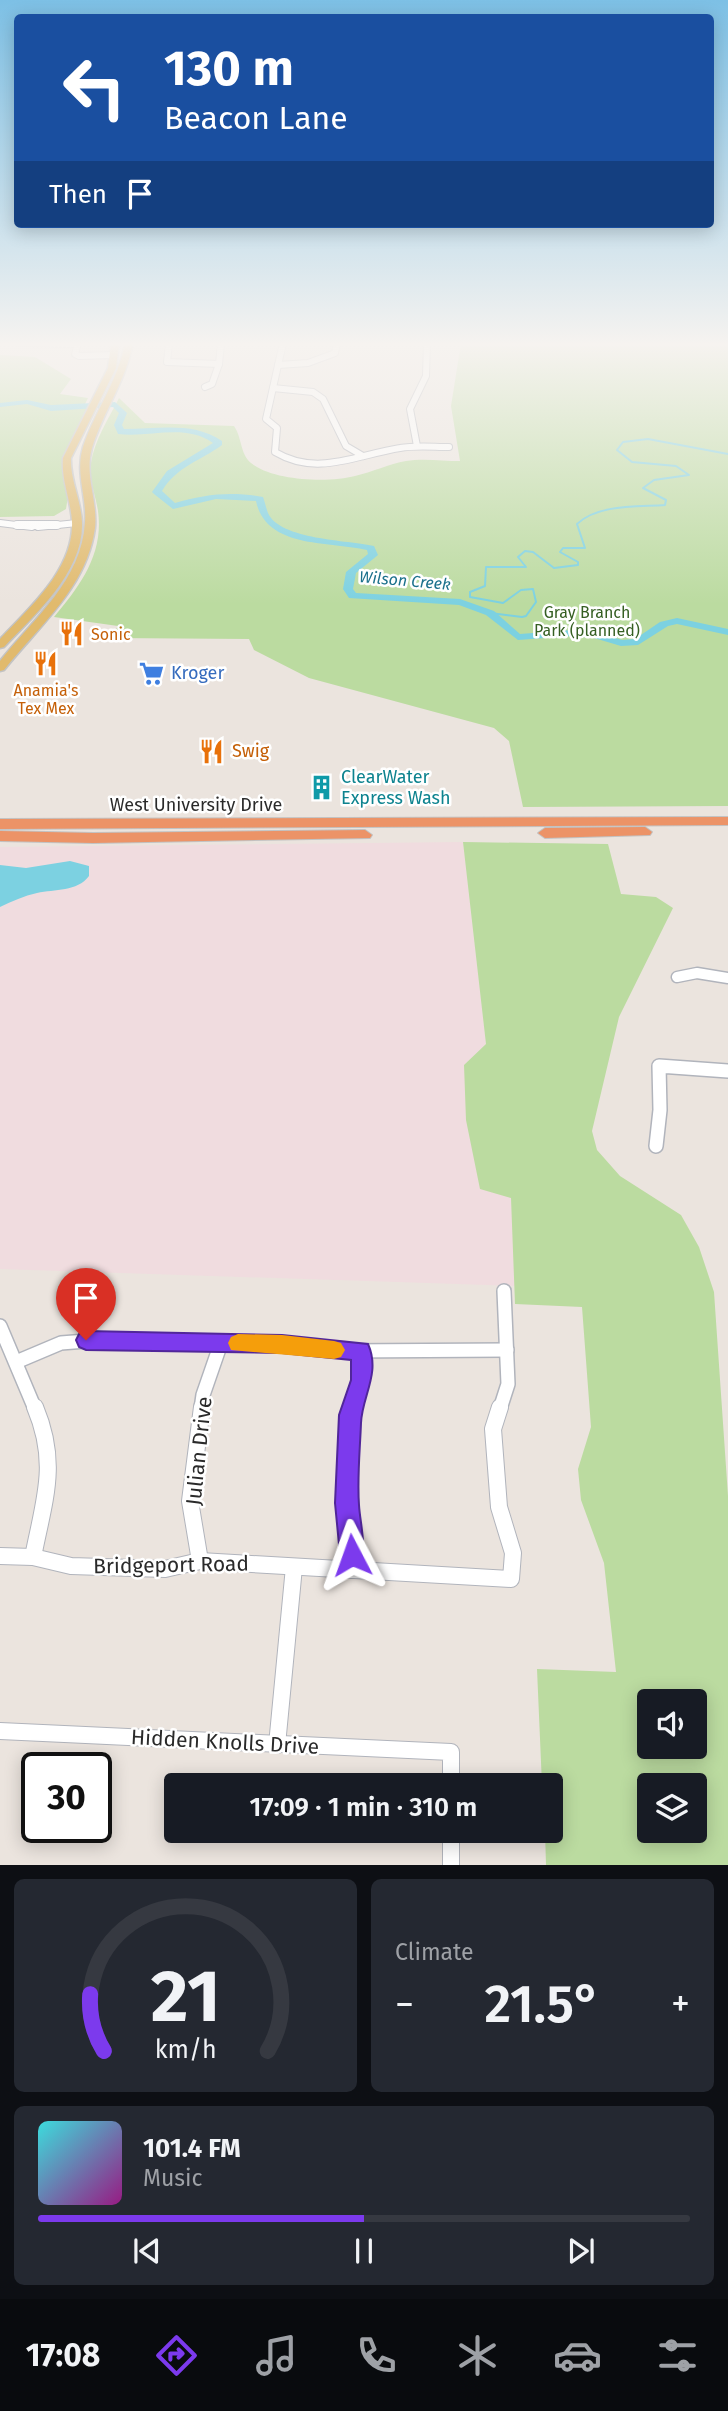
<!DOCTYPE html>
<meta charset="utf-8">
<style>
body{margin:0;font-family:"Fira Sans",sans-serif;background:#242831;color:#f1f3f6;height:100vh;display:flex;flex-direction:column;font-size:26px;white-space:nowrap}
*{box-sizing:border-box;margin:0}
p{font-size:23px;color:#9ea1a6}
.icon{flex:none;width:38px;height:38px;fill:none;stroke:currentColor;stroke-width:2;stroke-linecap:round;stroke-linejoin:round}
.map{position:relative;height:1865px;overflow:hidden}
.details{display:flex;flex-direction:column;gap:14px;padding:14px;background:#0d0f14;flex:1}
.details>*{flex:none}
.hud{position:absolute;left:14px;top:14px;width:700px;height:214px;border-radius:7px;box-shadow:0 4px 18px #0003;background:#1a4fa0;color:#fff;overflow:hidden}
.controls{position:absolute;left:637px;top:1689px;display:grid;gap:14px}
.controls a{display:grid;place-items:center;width:70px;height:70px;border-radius:7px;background:#171b24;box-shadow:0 4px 18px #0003;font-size:35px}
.speed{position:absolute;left:21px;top:1752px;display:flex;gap:14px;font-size:35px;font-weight:700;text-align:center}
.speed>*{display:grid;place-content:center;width:91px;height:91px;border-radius:50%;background:#171b24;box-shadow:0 4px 18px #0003;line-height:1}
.speed .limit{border:4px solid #111;border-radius:10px;background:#fff;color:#111}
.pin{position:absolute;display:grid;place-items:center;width:60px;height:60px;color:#fff;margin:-72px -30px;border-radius:50% 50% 50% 0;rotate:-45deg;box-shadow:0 0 7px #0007}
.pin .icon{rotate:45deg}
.me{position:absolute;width:77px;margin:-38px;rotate:356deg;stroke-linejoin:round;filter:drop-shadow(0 0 5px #0008)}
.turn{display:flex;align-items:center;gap:24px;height:147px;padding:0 35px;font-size:32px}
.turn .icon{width:91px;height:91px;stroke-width:2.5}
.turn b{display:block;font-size:49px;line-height:60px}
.then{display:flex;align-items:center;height:66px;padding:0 35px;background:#0003;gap:14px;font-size:26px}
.big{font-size:52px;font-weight:600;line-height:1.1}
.details .widget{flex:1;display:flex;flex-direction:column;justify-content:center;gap:10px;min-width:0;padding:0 24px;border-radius:10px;background:#242831}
.details .dial{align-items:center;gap:0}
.dial svg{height:182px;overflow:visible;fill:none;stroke:#363941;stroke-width:7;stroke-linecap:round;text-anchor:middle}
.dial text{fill:#f1f3f6;stroke:none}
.song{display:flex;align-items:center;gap:21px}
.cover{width:84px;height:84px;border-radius:10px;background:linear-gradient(135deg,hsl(180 70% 55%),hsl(310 70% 35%))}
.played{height:7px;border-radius:4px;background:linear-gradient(90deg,#7c3aed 50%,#363941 50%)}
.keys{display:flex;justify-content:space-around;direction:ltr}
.heat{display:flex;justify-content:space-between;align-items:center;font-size:38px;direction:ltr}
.details .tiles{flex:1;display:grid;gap:14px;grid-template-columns:1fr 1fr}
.widget:last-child{grid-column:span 2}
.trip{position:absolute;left:164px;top:1773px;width:399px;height:70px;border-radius:7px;background:#171b24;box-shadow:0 4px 18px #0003;font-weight:600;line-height:70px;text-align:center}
.menu{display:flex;height:112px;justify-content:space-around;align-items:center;background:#090b0e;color:#9ea1a6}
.menu .icon{width:49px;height:49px}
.menu .selected{color:#7c3aed}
.menu b{font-size:32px;color:#f1f3f6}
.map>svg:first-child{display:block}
</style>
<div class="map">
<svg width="728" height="1865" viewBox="0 0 728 1865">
<rect width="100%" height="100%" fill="#ebe4de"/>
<polygon fill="#f0dcdf" points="463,842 486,1044 464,1065 511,1197 516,1286 0,1269 0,847"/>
<g fill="#bbdba0" fill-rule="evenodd">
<path d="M 461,343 L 728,343 L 728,806 L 523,807 L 509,741 L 494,728 L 309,678 L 254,650 L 249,639 L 111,638 L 118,626 L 54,617 C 80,586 104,554 98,511 C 96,496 88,478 91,463 C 94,441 109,418 119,398 L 145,423 L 234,426 C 242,437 240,454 251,463 C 273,481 329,483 355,476 C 372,472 389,464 406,461 C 423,458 443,461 460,461 L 451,406 Z"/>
<polygon points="0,355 35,357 71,379 60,394 88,398 85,404 89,404 68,449 63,470 68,496 66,509 54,516 0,517"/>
<path d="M 463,842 L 608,844 L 621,894 L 656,897 L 673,908 L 619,1017 L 592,1131 L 597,1150 L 620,1176 L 681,1215 L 699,1247 L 714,1292 L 728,1496 L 728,1865 L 546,1865 L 545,1831 L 551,1830 L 551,1785 L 542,1785 L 537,1669 L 616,1672 L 604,1563 L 581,1500 L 578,1469 L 591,1427 L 582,1307 L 515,1304 L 511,1198 L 480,1189 L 466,1120 L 464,1065 L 486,1044 ZM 695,1701 L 695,1746 L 649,1746 L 649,1701 ZM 695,1785 L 695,1830 L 649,1830 L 649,1785 Z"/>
</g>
<path fill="#7cd1e1" d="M 70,861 L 89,866 L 89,876 C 77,892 55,889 37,893 C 24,896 12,901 0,907 L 0,865 L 26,868 Z"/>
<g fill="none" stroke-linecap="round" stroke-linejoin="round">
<path stroke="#7cd1e1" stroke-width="2" d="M 490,613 L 522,617 L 526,616 L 536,602 L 533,589 L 521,590 L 503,603 L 470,597 L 470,592 L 485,586 L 486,567 L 526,567 L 518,557 L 525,551 L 533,552 L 554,568 L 578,565 L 578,562 L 560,552 L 563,548 L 585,548 L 577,524 C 598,504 637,507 665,505 L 666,500 L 643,488 L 654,480 L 689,475 L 676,466 L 632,462 L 617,450 L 623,442 L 648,439 L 728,454"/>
<path fill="#7cd1e1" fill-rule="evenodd" d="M 27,400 L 51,405 L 115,402 L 127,413 L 122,425 L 124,429 C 158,429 193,421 222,441 L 222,445 C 200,461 176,467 162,491 L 175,503 C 204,494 233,491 263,497 C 265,502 266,508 268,513 C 280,540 348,540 374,546 L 378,555 L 356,573 L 353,589 L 356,593 L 460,599 L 494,611 L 520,634 L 572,630 L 595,632 L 622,640 L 635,639 L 660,622 L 677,618 L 728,629 L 728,635 L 677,624 L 668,626 L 638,645 L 621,646 L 594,638 L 572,636 L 518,640 L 486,615 L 459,605 L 349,598 L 343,589 L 346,572 L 368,554 L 367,550 C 329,541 266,549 256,501 L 216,499 L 173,509 L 154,494 L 152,492 L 167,471 L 213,443 C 185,423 150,438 118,434 L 114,425 L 119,413 L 113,407 L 51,411 L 27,404 L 0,407 L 0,403 Z"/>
<defs>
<g id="minor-far4">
<polyline points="21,343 78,344"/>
<polyline points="78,343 75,354 79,356 113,355"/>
<polyline points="169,343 167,362 219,364"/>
<path d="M 283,343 L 266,419 L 277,428 L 275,452 C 317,477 356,455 400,448 C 416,445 433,447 449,447"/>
<polyline points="278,365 308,363 335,353 337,343"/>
<polyline points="205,387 212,384 219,364 221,343"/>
<polyline points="273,388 313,392 323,399 346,446 363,456"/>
<polyline points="417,446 410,409 426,376 427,343"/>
<polyline points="0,523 32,527"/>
<polyline points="38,527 77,523"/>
</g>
<polyline id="minor-far3" points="17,525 57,525"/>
<polyline id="minor-far2" points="677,977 697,973 728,978"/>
<g id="minor-far1">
<polyline points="656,1146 660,1110 659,1066 728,1071"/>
<polyline points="0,1326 35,1409"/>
<polyline points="16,1362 61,1343 86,1341 282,1344 345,1351 507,1350"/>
<polyline points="201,1409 203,1395 221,1343"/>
<polyline points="352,1409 362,1380 361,1351"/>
<polyline points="500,1409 508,1384 504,1291"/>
</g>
<g id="minor">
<polyline points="0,1556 33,1557 71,1566 165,1569 200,1561 511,1579 513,1553 499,1507 493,1429 500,1407"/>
<path d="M 33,1557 C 44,1500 59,1464 35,1407"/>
<polyline points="200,1561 190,1501 202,1407"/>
<polyline points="351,1570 353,1541 347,1503 350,1415 353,1407"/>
<polyline points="0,1731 451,1752 451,1785"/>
<polyline points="277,1745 294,1567"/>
<polyline points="451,1830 451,1865"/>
</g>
<g id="major">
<path d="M 111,343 L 119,343 L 116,368 L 71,458 C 70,480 81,500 82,522 C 84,572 35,614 4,647 L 0,648 L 0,639 C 30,607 74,569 72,522 C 71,500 61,480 63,458 L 108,368 Z"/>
<path d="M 125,343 L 133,343 C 126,381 103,412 92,448 C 84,475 98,501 95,528 C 87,587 39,626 4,670 L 0,671 L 0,661 C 34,618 82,580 85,522 C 87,497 75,473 83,447 C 95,411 118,381 125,343 Z"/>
</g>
<g id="highway">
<polygon points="728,817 728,825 0,829 0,819"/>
<polygon points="645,827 652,832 650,835 545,838 538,833 545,828"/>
<polygon points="365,830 372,835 370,838 93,843 0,841 0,831 93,833"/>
</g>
</defs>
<use href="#minor-far4" stroke="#b1b4bc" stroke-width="8"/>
<use href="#minor-far3" stroke="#b1b4bc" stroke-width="10"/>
<use href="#minor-far2" stroke="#b1b4bc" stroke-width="13"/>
<use href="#minor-far1" stroke="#b1b4bc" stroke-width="16"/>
<use href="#minor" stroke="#b1b4bc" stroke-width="18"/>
<use href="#major" stroke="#c3c3c3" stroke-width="3"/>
<use href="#highway" stroke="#c3c3c3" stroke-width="2"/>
<use href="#minor-far4" stroke="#fff" stroke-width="6"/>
<use href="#minor-far3" stroke="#fff" stroke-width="8"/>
<use href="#minor-far2" stroke="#fff" stroke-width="10"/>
<use href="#minor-far1" stroke="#fff" stroke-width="13"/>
<use href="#minor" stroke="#fff" stroke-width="16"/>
<use href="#major" fill="#e1ba6d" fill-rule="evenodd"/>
<use href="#highway" fill="#ec9367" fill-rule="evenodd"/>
</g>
<linearGradient id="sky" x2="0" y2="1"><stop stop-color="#7dc0e5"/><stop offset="0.57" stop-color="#f6f3f0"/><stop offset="1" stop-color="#f6f3f0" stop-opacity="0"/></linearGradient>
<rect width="728" height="604" fill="url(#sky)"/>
<path fill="#7c3aed" stroke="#51269a" stroke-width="2" d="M 86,1331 L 282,1335 L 368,1344 C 381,1373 362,1396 361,1423 C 360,1450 357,1478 359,1505 C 360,1523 367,1546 360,1564 L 352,1567 L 344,1564 L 340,1555 L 335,1503 L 339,1415 L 351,1380 L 351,1360 L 282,1353 L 86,1350 L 79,1347 L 76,1340 L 79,1334 Z"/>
<polygon fill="#f59e0b" points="238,1334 282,1335 334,1341 341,1343 345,1350 341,1357 334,1359 231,1350 228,1343 231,1337"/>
<defs>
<symbol id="restaurant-bare" viewBox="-9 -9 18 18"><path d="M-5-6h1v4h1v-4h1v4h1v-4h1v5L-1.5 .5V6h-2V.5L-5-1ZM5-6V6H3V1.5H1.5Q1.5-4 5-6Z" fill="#e8710a" stroke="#fff" stroke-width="2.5" paint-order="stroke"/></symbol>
<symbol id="supermarket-bare" viewBox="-9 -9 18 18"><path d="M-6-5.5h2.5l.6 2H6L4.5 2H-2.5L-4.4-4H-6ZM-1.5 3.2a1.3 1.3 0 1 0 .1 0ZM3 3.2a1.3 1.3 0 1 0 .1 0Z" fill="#3f7fe0" stroke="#fff" stroke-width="2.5" paint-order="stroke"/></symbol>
<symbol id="building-bare" viewBox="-9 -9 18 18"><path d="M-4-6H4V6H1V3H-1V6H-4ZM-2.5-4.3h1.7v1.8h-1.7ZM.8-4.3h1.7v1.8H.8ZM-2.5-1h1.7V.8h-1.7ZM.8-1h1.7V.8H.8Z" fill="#0f9aa8" stroke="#fff" stroke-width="2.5" paint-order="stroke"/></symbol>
</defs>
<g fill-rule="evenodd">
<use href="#restaurant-bare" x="54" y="616" width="35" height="35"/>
<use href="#restaurant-bare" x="28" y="646" width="35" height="35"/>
<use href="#supermarket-bare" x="134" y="656" width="35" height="35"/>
<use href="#restaurant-bare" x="194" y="734" width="35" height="35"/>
<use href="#building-bare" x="304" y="770" width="35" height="35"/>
</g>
<g text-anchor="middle" stroke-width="5" stroke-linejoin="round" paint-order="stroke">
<g font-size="16" font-style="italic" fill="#1c718c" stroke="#fff">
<text transform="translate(405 580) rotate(5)" y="6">Wilson Creek</text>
</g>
<g font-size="16" fill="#355f22" stroke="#fff">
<text x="587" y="618">Gray Branch<tspan x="587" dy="18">Park (planned)</tspan></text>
</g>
<g font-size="16" fill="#c56008" stroke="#fff" text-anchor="start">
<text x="91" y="640">Sonic</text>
<text x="46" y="696" text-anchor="middle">Anamia's<tspan x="46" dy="18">Tex Mex</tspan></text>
</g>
<g font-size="18" fill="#366cbe" stroke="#fff" text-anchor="start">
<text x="171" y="679">Kroger</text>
</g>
<g font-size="18" fill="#c56008" stroke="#fff" text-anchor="start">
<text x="232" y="757">Swig</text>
</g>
<g font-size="18" fill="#0d838f" stroke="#fff" text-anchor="start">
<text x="341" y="783">ClearWater<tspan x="341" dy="21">Express Wash</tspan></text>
</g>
<g font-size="18" fill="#2a2a2a" stroke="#fff">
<text x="196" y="811">West University Drive</text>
</g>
<g font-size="21" fill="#2a2a2a" stroke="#fff">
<text transform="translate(199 1451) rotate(-84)" y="7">Julian Drive</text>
<text transform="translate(171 1565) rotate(-1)" y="7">Bridgeport Road</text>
<text transform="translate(225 1742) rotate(3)" y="7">Hidden Knolls Drive</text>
</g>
</g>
</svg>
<div class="controls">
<a><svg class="icon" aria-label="sound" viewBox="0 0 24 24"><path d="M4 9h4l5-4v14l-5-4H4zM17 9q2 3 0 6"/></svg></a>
<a><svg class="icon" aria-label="layers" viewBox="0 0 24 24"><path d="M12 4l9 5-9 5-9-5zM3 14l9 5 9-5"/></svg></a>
</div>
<div class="speed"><div class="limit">30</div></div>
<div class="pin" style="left:86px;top:1340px;background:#d93025"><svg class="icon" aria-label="arrive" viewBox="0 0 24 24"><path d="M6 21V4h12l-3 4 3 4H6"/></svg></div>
<svg class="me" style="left:352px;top:1555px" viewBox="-20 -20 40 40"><path d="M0-17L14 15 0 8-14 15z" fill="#7c3aed" stroke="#fff" stroke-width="4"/></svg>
<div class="trip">17:09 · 1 min · 310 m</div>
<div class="hud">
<div class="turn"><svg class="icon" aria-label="left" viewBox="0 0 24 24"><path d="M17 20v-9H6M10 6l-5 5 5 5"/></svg><div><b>130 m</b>Beacon Lane</div></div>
<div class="then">Then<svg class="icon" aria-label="arrive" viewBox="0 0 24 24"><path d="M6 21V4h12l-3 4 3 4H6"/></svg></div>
</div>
</div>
<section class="details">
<div class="tiles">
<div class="widget dial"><svg viewBox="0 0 100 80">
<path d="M14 69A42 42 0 1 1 86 69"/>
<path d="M14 69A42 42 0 0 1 8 44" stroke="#7c3aed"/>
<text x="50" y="56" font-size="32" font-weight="700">21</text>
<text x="50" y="72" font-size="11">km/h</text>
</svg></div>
<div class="widget"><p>Climate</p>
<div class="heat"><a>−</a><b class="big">21.5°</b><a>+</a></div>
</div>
<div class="widget">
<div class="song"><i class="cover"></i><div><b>101.4 FM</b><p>Music</p></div></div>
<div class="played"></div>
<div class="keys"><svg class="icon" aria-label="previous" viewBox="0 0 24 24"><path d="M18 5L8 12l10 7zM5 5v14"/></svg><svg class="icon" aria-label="pause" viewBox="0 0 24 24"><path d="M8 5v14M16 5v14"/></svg><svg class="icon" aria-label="next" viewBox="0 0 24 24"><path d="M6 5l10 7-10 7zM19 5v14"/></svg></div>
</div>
</div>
</section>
<nav class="menu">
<b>17:08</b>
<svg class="icon selected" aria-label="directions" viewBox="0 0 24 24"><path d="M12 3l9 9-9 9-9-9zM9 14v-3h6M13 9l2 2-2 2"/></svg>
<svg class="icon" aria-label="music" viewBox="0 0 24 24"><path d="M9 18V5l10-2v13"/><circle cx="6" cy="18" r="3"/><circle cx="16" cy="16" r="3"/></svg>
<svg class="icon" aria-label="phone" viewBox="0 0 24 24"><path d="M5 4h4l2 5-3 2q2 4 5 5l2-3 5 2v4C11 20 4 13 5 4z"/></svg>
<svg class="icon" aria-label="climate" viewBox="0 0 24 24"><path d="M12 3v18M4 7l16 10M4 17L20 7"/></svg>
<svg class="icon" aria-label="car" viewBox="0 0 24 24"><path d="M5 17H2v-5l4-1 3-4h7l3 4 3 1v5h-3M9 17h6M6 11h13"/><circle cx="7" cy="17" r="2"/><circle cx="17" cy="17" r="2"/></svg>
<svg class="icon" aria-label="filters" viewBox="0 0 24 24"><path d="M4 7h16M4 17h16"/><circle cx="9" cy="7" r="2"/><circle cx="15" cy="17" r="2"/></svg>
</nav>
